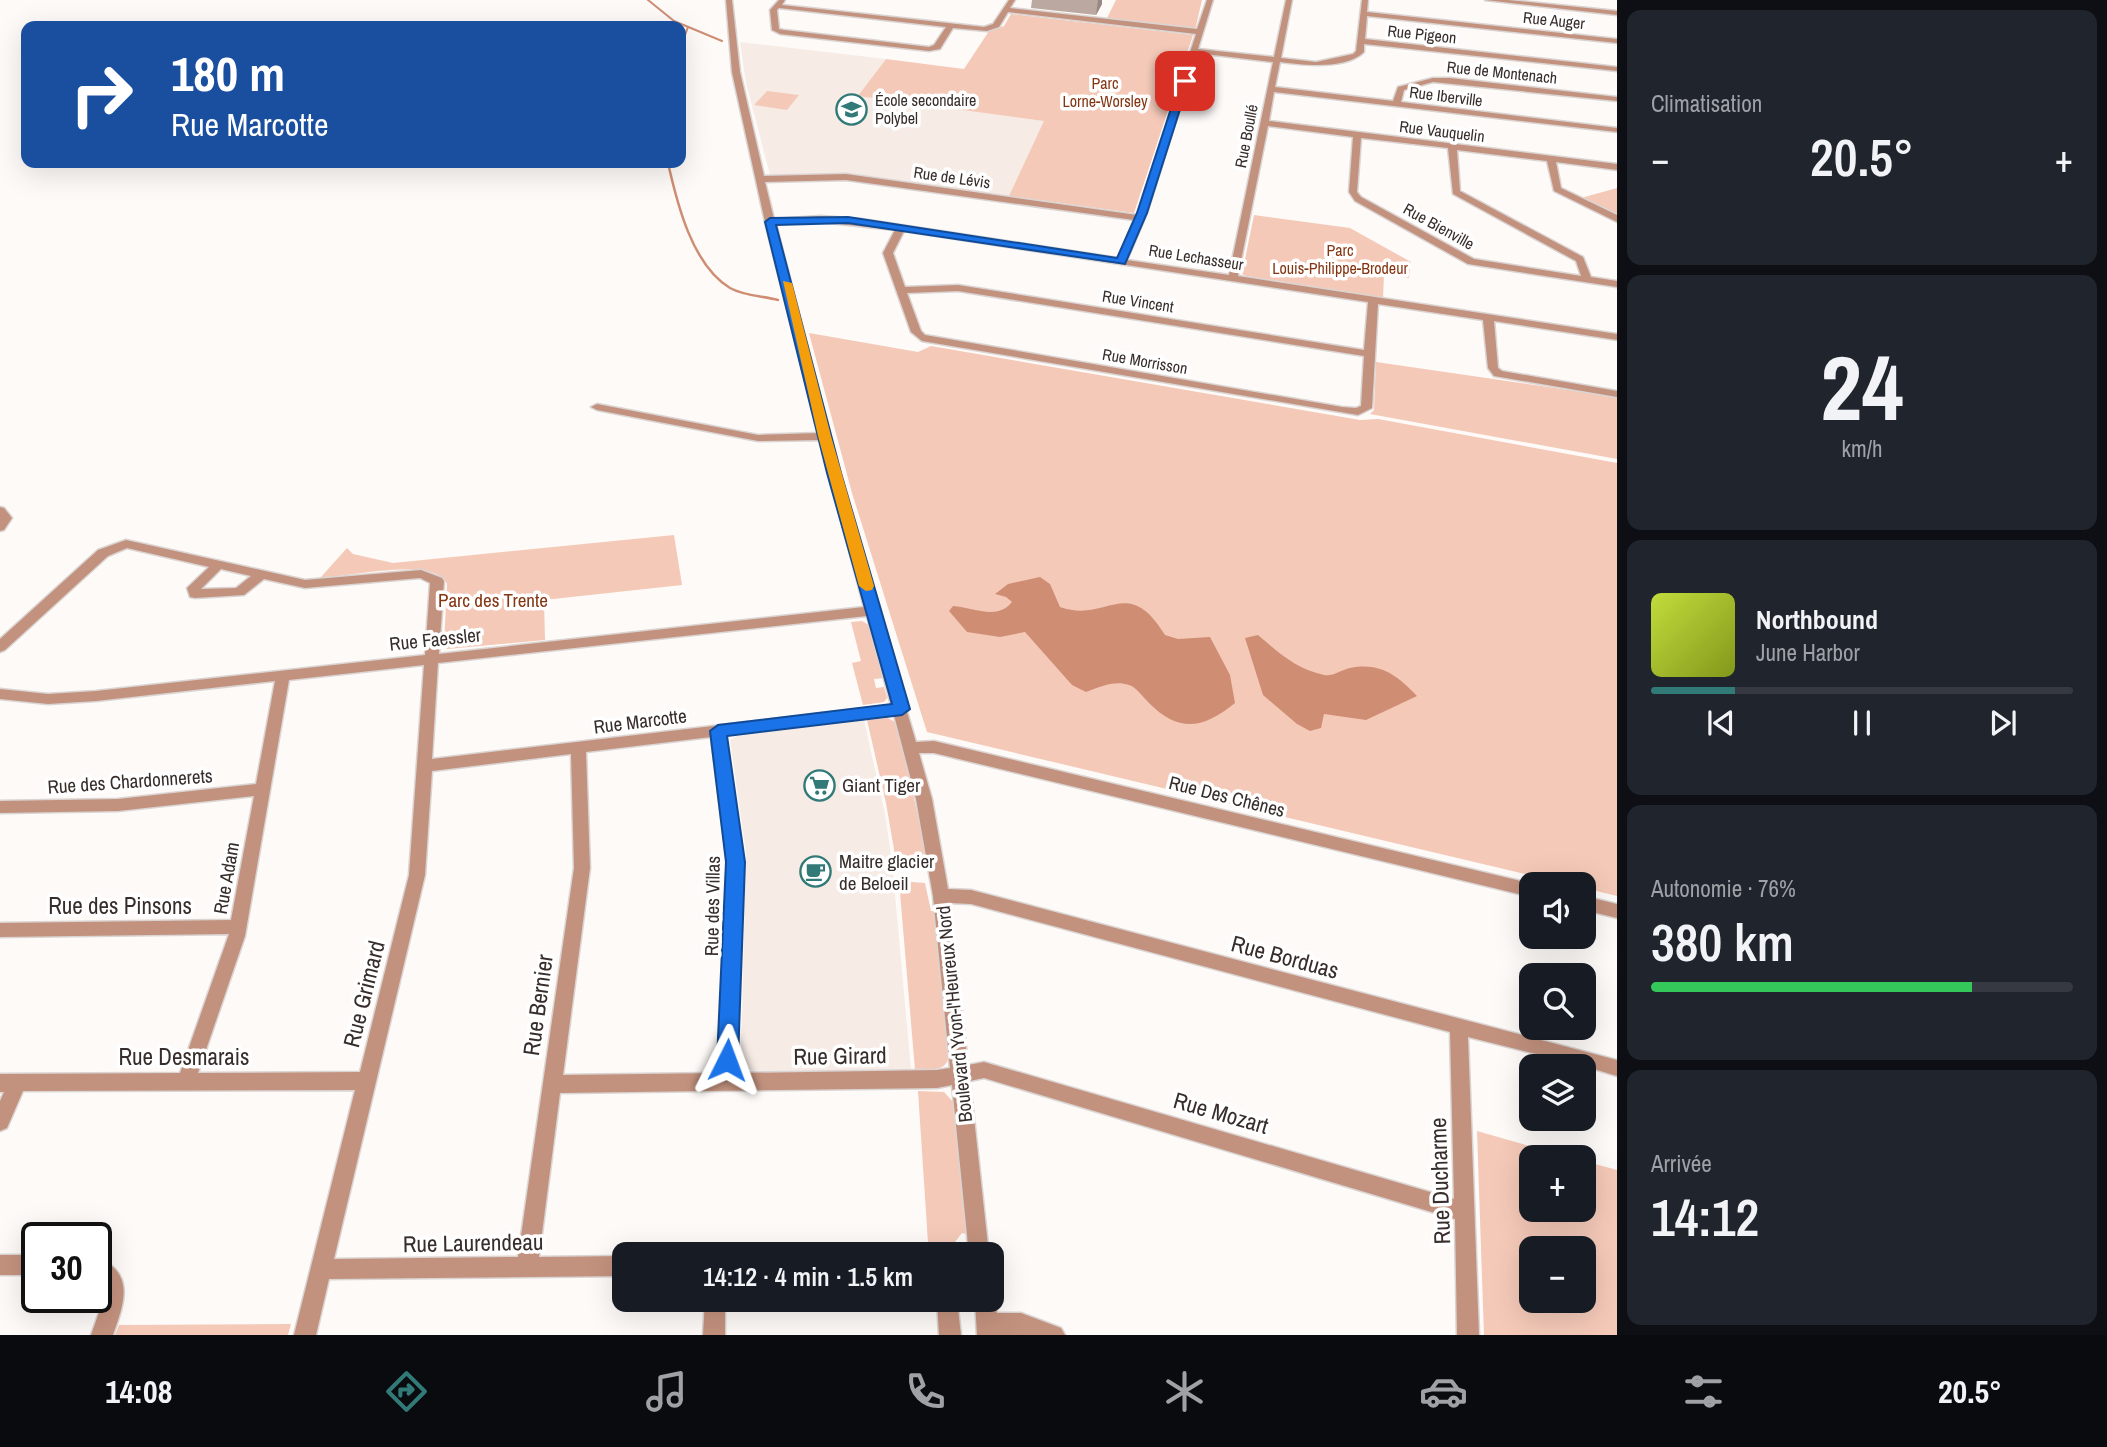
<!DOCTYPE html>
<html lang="fr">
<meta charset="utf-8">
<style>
body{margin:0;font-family:"Archivo Narrow",sans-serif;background:#20242c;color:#f1f3f6;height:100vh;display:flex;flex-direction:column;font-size:26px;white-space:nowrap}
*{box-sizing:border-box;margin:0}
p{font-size:23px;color:#9ea1a6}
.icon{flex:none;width:38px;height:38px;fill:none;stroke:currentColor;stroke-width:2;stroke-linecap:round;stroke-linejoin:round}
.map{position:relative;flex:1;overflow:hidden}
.drawer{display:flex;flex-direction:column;gap:10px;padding:10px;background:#0d0f14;width:490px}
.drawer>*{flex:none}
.guide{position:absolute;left:21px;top:21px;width:665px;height:147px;border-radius:14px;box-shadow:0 7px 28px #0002;background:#1a4fa0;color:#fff;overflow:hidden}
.controls{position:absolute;left:1519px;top:872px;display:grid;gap:14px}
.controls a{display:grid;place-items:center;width:77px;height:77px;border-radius:14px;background:#171b24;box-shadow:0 7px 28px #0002;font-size:35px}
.speed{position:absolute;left:21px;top:1222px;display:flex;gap:14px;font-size:35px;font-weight:700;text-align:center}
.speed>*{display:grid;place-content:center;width:91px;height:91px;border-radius:50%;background:#171b24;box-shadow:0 7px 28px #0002;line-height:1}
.speed .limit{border:4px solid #111;border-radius:10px;background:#fff;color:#111}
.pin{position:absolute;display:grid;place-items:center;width:60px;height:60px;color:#fff;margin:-30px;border-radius:14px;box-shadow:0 4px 10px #0006}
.me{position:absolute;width:77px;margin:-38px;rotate:3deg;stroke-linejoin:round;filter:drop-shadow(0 0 5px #0008)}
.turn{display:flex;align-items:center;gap:24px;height:147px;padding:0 35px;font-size:32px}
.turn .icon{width:91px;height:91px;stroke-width:2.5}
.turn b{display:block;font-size:49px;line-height:60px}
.big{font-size:52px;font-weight:600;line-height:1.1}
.drawer .card{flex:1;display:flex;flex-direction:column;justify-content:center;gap:10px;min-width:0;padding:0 24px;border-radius:14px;background:#20242c}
.drawer .dial{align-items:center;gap:0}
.dial b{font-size:91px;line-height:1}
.song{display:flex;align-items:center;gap:21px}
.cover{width:84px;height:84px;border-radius:10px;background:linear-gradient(135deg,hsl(70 70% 55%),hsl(70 70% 35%))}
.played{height:7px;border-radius:4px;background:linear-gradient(90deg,#317a77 20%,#363941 20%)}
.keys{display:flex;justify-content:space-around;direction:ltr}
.heat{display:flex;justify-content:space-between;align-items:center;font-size:38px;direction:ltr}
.charge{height:10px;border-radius:5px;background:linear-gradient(90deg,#34c759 76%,#363941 0)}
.trip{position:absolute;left:612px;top:1242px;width:392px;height:70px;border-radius:14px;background:#171b24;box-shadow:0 7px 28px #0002;font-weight:600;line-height:70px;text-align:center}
.tab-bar{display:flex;height:112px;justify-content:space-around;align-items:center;background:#090b0e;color:#9ea1a6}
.tab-bar .icon{width:49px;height:49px}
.tab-bar .on{color:#317a77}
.tab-bar b{font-size:32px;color:#f1f3f6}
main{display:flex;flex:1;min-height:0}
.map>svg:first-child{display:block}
</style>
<main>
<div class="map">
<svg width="1617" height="1335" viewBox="0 0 1617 1335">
<rect width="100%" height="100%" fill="#fefaf8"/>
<g fill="#f7ebe6">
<polygon points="740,42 886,59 859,96 1045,121 1009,196 848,173 770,175 746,83"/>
<polygon points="864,720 885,814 892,861 911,1069 753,1071 744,1067 741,1058 746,853 730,740 737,736"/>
</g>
<g fill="#f4c9b8" fill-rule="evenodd">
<polygon points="1116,0 1202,0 1195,30 1106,20"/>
<polygon points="1011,14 1193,35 1134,213 1009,196 1044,121 858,96 886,59 964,69 989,31 1004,26"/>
<polygon points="767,91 799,95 787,110 754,105"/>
<polygon points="1617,188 1617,216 1581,198"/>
<polygon points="1254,215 1350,228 1411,262 1409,278 1384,275 1383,298 1246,276 1242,274"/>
<polygon points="809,333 918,352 931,346 1360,420 1378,419 1617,463 1617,896 1584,888 1584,884 1567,884 927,732 852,493"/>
<polygon points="1376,362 1617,397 1617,459 1370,414 1374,410"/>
<path d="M 674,535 L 682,585 L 544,600 L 545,640 L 447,649 L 444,645 L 447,584 C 436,556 347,577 320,578 L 347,548 L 353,554 L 393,563 Z"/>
<polygon points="862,621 869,625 884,678 874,679 876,688 884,687 887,698 884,702 863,705 852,663 861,661 851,622"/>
<polygon points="888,718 897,723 926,852 918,861 896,861 886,803 867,720"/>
<path d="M 899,881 L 925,883 L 931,911 L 934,911 L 949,1057 C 945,1073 928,1069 915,1070 Z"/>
<polygon points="918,1091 944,1092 954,1103 966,1229 965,1234 962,1233 955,1242 928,1243"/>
<path d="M 1477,1131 L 1568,1157 L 1531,1157 L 1531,1209 L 1584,1209 L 1584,1161 L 1617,1170 L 1617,1335 L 1484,1335 ZM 1531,1248 L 1584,1248 L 1584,1300 L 1531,1300 Z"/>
<polygon points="291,1324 288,1335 115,1335 119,1325"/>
</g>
<g fill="#cf8e74">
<path d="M 1040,577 L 1050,584 L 1060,607 C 1107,624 1127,573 1165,635 L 1178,639 L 1210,637 L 1230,675 L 1235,703 C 1203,729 1179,733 1149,703 C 1143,697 1136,687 1129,685 C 1114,680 1100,687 1086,692 L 1072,685 L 1025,632 L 1000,637 L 967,632 L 949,611 L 953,606 C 973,607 997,621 1012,602 L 1006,597 L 995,594 L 1008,584 Z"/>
<path d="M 1258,635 C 1279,653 1296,669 1324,675 C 1332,677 1341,670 1350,668 C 1380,662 1397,675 1417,696 L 1366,720 L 1324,714 L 1321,728 L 1310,731 L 1297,724 L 1263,695 L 1245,638 Z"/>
</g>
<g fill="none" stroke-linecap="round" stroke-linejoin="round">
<g stroke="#cf8e74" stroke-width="2">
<polyline points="648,0 674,21 722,41"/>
<polyline points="681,46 688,27"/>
</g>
<path stroke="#cf8e74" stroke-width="2.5" d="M 668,163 C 677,203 692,265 730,288 C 744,296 763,296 778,300"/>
<defs>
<g id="minor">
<path d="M 726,0 L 732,0 L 740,72 L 764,176 L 846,174 L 1137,215 L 1196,34 L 1008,12 L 999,27 L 987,31 L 953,28 L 940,49 L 929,51 L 780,34 L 772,30 L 770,10 L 779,0 L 785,0 L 782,5 L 984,27 L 993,24 L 1009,0 L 1015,0 L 1010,8 L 1197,29 L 1207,0 L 1213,0 L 1198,49 L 1274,57 L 1286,0 L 1292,0 L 1281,58 L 1316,62 L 1353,54 L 1356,51 L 1362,0 L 1368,0 L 1367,12 L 1617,39 L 1617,43 L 1367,16 L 1365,39 L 1617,67 L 1617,71 L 1364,44 L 1364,52 C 1346,70 1303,65 1280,62 L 1275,87 L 1393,101 L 1398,87 L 1433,78 L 1450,78 L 1617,97 L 1617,101 L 1433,82 L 1404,90 L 1401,102 L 1617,128 L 1617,132 L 1274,92 L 1269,121 L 1617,164 L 1617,170 L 1556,162 L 1561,188 L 1617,215 L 1617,222 L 1554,191 L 1547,161 L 1457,150 L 1460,191 L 1583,257 L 1591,277 L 1617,281 L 1617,287 L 1468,264 L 1355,201 L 1349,192 L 1353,137 L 1268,126 L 1238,276 L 1617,334 L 1617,340 L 1494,321 L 1498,368 L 1502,371 L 1617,391 L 1617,397 L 1494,376 L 1488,368 L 1483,320 L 1378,304 L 1372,408 L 1358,415 L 922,341 L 911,332 L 883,253 L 895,230 L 821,222 L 776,224 L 840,473 L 905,705 L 909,709 L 907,712 L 916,742 L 934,741 L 1533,884 L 1531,897 L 934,753 L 919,753 L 932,799 L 948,889 L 971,890 L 1617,1060 L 1617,1076 L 1584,1066 L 1468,1037 L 1479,1335 L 1457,1335 L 1455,1219 L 984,1078 L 970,1081 L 989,1255 L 969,1255 L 952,1085 L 937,1088 L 560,1093 L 539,1257 L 625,1256 L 625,1276 L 329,1279 L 316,1335 L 294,1335 L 355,1090 L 23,1091 L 7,1128 L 0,1131 L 0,1101 L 4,1092 L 0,1092 L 0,1074 L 180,1073 L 229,934 L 0,937 L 0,923 L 231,920 L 254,796 L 118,811 L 0,813 L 0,801 L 118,799 L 256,784 L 275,681 L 96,701 L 48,704 L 0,699 L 0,689 L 48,694 L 96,691 L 425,655 L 430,583 L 420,578 L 305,588 L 264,579 L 244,595 L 195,598 L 190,597 L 187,588 L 209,567 L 127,548 L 108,556 L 5,650 L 0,652 L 0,639 L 98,550 L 126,540 L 305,580 L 421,570 L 442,578 L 444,581 L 439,654 L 864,607 L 820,440 L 758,441 L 597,410 L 591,407 L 597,404 L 758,435 L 818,433 L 765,222 L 732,72 ZM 779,8 L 946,27 L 934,45 L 929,47 L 784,30 L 779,29 L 777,10 ZM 1197,53 L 1273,62 L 1229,275 L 1127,260 L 1147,213 ZM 1361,138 L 1448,148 L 1453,194 L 1576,261 L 1581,276 L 1474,259 L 1361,197 L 1357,192 ZM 846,180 L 1134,220 L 1118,258 L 861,219 L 821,216 L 774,219 L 765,182 ZM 904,231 L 1368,302 L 1364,350 L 958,285 L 905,287 L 893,253 ZM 958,291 L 1364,356 L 1361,406 L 1356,408 L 1342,407 L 925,335 L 921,331 L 907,293 ZM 221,569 L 251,576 L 236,588 L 201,589 ZM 867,616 L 891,705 L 432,759 L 438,663 ZM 424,665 L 409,875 L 360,1072 L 198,1073 L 245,936 L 289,680 ZM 894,715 L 916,799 L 933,896 L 950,1068 L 937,1070 L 737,1073 L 743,862 L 726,735 ZM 711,737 L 727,862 L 718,1073 L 563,1075 L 590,868 L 586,752 ZM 571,754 L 574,868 L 518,1257 L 334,1259 L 425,875 L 432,771 ZM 950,903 L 971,904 L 1450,1032 L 1454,1199 L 984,1062 L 968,1065 Z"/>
<polygon points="1485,0 1508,0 1617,11 1617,15"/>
<polygon points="0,507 4,508 12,518 4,530 0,531"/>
<polygon points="1584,896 1617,904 1617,918 1584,910"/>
<rect x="0" y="1255" width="37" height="20"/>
<path d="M 96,1257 C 136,1273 124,1303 113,1335 L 91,1335 L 101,1307 L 103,1285 L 96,1279 Z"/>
<polygon points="992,1293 997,1313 1021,1313 1061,1328 1065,1335 977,1335 975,1300 992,1300"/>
<polygon points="705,1300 725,1300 725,1335 703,1335"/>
<polygon points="937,1300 957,1300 961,1335 939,1335"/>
</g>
</defs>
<use href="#minor" stroke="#dad5d3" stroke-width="3"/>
<use href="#minor" fill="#c3927e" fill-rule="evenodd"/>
</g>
<polygon fill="#bba8a1" points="1032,0 1102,0 1102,4 1096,15 1031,8"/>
<polygon fill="#988883" points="1098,0 1102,0 1102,4 1096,15"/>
<polygon fill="#1a73e8" stroke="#114b97" stroke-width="2" points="1185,78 1189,81 1147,213 1125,264 848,223 776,225 841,473 910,709 902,715 727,736 745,862 738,1060 735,1066 727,1069 720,1066 717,1060 726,862 710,731 718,725 892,704 827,473 765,222 770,218 848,217 1117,258 1137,213 1180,81"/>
<polygon fill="#f59e0b" points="783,281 792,283 831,436 874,586 872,590 866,591 859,586 818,436"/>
<defs>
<symbol id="school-ring" viewBox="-11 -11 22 22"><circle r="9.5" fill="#fff" stroke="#317a77" stroke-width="1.5"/><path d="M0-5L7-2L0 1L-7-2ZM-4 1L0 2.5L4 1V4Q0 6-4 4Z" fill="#317a77"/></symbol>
<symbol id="supermarket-ring" viewBox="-11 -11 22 22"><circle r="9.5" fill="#fff" stroke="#317a77" stroke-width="1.5"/><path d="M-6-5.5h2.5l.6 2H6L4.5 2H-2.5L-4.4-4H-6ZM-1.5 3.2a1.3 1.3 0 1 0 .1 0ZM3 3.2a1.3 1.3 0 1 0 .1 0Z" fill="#317a77"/></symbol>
<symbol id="cafe-ring" viewBox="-11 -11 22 22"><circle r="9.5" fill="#fff" stroke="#317a77" stroke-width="1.5"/><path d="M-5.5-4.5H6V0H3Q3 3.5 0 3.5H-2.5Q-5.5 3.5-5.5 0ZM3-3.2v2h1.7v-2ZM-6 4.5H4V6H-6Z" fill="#317a77"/></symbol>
</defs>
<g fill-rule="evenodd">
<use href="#school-ring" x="834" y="92" width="35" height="35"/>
<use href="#supermarket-ring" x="802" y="768" width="35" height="35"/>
<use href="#cafe-ring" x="798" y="854" width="35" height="35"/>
</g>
<g text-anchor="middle" stroke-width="7" stroke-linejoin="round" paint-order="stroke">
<g font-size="16" fill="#372e2b" stroke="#fff">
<text transform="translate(1554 20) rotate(6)" y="6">Rue Auger</text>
<text transform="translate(1422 34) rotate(6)" y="6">Rue Pigeon</text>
<text transform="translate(1502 72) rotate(6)" y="6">Rue de Montenach</text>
<text transform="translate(1446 96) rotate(7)" y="6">Rue Iberville</text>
<text transform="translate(1442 131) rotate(7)" y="6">Rue Vauquelin</text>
<text transform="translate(1246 136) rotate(-79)" y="6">Rue Boullé</text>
<text transform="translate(952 177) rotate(8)" y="6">Rue de Lévis</text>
<text transform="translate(1439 226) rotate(29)" y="6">Rue Bienville</text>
<text transform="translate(1196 257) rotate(9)" y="6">Rue Lechasseur</text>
<text transform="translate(1138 301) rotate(9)" y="6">Rue Vincent</text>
<text transform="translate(1145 361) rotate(10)" y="6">Rue Morrisson</text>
</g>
<g font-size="16" fill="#843511" stroke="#fff">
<text x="1105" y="89">Parc<tspan x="1105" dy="18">Lorne-Worsley</tspan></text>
<text x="1340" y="256">Parc<tspan x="1340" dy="18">Louis-Philippe-Brodeur</tspan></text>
</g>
<g font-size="16" fill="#372e2b" stroke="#fff" text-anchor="start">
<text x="875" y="106">École secondaire<tspan x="875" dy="18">Polybel</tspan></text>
</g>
<g font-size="19" fill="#843511" stroke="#fff">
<text x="493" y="607">Parc des Trente</text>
</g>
<g font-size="19" fill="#372e2b" stroke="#fff">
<text transform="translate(435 639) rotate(-6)" y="7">Rue Faessler</text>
<text transform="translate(640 721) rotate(-7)" y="7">Rue Marcotte</text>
<text transform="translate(130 781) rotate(-4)" y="7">Rue des Chardonnerets</text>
<text transform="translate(1227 796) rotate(14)" y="7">Rue Des Chênes</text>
<text transform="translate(226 878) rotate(-80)" y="7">Rue Adam</text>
<text transform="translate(712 906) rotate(-89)" y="7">Rue des Villas</text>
<text transform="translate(954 1014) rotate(-96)" y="7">Boulevard Yvon-l'Heureux Nord</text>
</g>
<g font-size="19" fill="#372e2b" stroke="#fff" text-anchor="start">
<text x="842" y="792">Giant Tiger</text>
<text x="839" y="868">Maitre glacier<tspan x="839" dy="22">de Beloeil</tspan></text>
</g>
<g font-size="23" fill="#372e2b" stroke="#fff">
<text x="120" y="914">Rue des Pinsons</text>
<text transform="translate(1285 957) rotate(15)" y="8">Rue Borduas</text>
<text transform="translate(364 994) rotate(-76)" y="8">Rue Grimard</text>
<text transform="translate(538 1005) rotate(-82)" y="8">Rue Bernier</text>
<text transform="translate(840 1056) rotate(-1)" y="8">Rue Girard</text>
<text x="184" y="1065">Rue Desmarais</text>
<text transform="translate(1221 1113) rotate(16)" y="8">Rue Mozart</text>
<text transform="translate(1440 1181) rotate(-92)" y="8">Rue Ducharme</text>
<text transform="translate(473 1243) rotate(-1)" y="8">Rue Laurendeau</text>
</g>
</g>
</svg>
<div class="controls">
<a><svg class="icon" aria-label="sound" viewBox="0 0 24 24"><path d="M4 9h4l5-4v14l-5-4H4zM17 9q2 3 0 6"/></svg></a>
<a><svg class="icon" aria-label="search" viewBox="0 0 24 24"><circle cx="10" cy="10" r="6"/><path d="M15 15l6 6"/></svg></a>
<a><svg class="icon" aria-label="layers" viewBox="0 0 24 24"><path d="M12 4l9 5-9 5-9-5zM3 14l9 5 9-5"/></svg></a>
<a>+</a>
<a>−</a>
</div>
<div class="speed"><div class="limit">30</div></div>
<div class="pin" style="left:1185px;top:81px;background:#d93025"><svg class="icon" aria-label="arrive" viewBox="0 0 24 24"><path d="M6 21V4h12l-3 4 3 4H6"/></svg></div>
<svg class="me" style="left:727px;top:1060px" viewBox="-20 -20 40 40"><path d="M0-17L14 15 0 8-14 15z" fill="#1a73e8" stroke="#fff" stroke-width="4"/></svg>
<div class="trip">14:12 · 4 min · 1.5 km</div>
<div class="guide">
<div class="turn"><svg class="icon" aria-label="right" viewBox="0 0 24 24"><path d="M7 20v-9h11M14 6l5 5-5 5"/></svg><div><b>180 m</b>Rue Marcotte</div></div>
</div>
</div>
<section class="drawer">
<div class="card"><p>Climatisation</p>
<div class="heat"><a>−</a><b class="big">20.5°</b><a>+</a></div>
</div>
<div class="card dial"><b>24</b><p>km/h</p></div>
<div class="card">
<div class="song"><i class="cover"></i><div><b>Northbound</b><p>June Harbor</p></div></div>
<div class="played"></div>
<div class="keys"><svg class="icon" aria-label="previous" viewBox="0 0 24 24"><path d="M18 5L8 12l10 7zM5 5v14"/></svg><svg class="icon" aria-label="pause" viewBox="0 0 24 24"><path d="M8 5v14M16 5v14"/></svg><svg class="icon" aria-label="next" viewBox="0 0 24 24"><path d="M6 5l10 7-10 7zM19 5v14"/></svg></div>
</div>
<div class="card"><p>Autonomie · 76%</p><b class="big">380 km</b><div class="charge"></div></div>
<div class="card"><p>Arrivée</p><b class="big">14:12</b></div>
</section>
</main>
<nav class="tab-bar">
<b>14:08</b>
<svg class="icon on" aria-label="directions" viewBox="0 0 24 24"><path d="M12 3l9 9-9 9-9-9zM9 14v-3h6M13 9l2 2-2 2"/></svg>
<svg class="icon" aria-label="music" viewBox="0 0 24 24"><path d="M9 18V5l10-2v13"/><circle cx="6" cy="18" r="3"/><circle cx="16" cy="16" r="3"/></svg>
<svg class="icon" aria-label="phone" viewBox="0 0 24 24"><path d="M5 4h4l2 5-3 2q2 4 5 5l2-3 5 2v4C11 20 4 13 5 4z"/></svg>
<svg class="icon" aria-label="climate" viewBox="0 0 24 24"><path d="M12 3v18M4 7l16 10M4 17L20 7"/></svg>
<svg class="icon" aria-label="car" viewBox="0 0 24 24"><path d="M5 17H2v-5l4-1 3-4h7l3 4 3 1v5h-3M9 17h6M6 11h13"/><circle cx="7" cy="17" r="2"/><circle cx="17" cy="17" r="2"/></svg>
<svg class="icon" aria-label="filters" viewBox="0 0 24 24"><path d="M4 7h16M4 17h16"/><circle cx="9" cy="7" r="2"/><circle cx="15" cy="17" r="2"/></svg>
<b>20.5°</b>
</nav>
